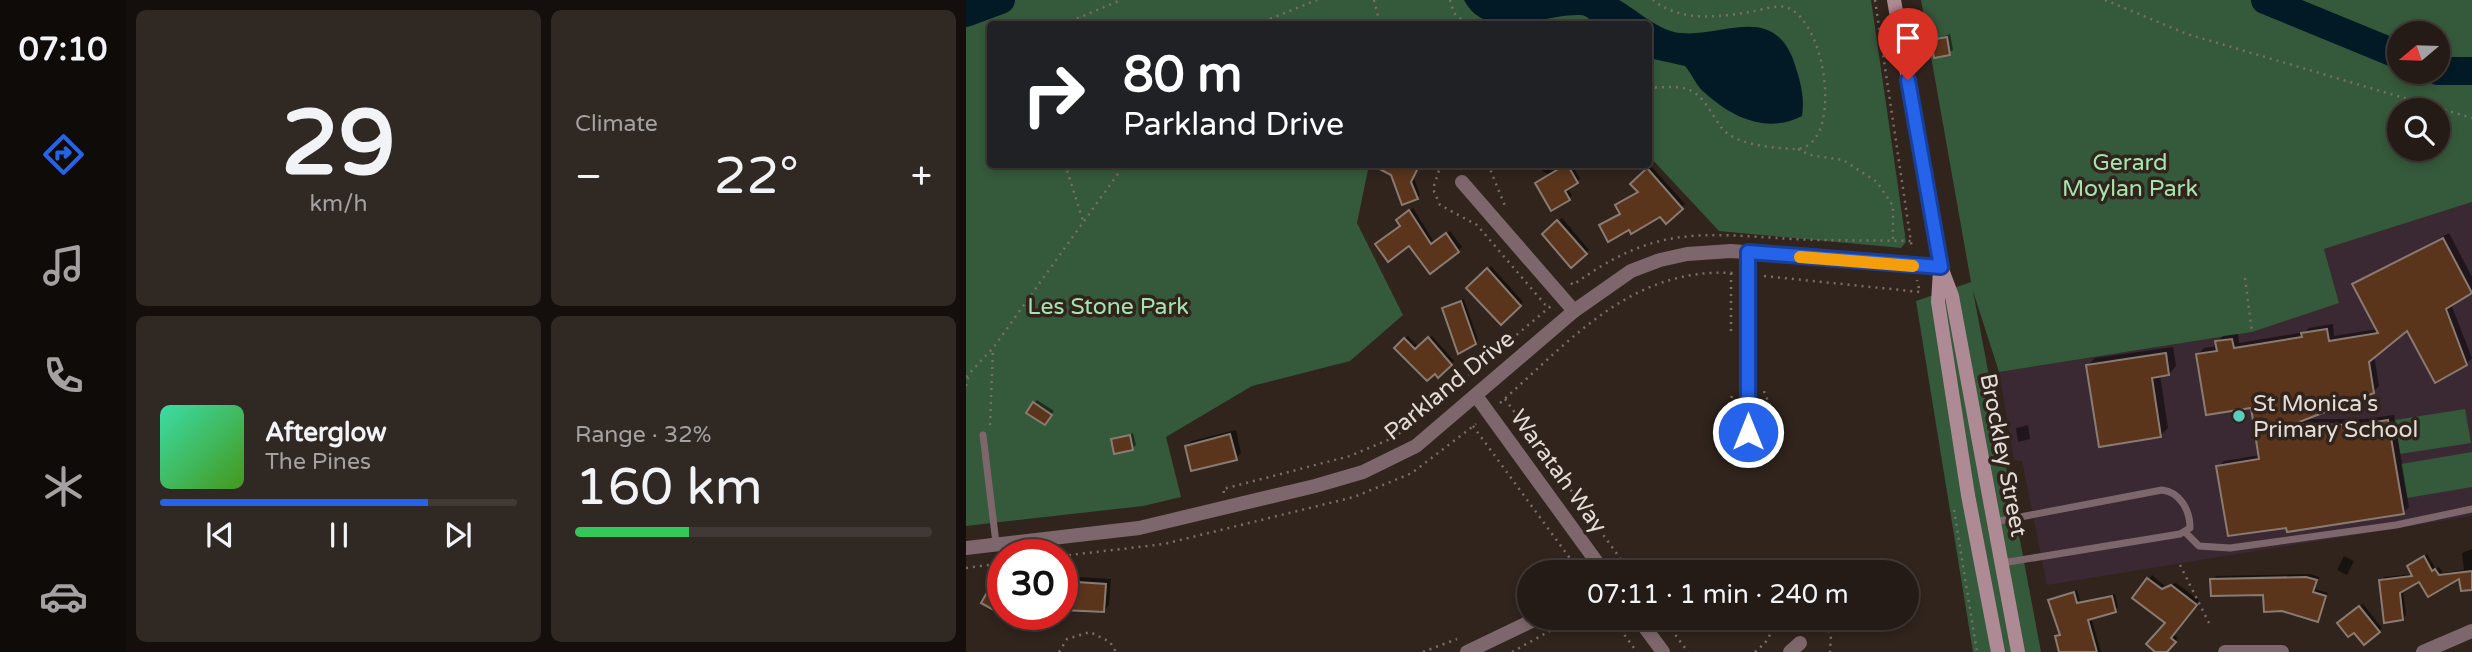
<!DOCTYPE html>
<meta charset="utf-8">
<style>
body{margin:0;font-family:"Varela Round",sans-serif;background:#302823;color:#f1f3f6;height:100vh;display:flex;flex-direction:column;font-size:26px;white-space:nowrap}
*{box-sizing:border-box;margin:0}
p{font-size:23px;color:#a3a1a1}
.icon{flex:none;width:38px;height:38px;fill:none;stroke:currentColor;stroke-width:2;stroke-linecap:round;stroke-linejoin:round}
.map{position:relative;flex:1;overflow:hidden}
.side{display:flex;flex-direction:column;gap:10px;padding:10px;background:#140f0c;width:840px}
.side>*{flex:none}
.top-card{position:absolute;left:21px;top:21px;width:665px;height:147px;border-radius:7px;box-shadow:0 4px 10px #0003,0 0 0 2px #413935;background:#202124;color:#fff;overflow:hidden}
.needle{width:46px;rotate:251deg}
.fabs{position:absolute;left:1421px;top:21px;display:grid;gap:14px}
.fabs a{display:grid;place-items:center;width:63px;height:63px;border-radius:50%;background:#241b16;box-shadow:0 4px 10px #0003,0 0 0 2px #413935;font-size:35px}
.speed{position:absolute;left:21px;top:539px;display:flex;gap:14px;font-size:35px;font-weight:700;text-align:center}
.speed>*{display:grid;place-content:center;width:91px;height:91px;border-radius:50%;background:#241b16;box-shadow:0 4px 10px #0003,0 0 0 2px #413935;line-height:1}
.speed .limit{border:10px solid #d22;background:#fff;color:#111}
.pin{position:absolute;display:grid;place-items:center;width:60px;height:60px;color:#fff;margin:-72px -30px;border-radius:50% 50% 50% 0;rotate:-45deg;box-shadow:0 0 7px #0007}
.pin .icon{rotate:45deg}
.me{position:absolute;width:77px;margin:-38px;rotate:0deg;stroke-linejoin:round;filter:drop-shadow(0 0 5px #0008)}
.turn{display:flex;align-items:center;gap:24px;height:147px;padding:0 21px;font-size:32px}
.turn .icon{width:91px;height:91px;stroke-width:2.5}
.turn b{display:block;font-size:49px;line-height:60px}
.big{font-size:52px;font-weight:600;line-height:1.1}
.side .tile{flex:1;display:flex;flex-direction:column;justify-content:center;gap:10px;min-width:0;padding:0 24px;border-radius:10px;background:#302823}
.side .dial{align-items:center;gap:0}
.dial b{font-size:91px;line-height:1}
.song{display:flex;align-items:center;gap:21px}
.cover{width:84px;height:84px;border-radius:10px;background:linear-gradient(135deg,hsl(160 70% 55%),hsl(100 70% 35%))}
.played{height:7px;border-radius:4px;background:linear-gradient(90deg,#2563eb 75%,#413935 75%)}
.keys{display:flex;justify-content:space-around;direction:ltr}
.heat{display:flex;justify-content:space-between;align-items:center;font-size:38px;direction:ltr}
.charge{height:10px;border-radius:5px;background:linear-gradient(90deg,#34c759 32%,#413935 0)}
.side .tiles{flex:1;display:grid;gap:10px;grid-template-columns:repeat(2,1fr)}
.trip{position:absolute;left:551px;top:560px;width:402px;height:70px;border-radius:35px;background:#241b16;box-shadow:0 4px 10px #0003,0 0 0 2px #413935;font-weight:600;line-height:70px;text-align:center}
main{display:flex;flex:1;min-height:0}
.tab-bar{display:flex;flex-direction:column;width:126px;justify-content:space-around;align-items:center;background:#0e0b09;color:#a3a1a1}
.tab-bar .icon{width:49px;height:49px}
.tab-bar .current{color:#2563eb}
.tab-bar b{font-size:32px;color:#f1f3f6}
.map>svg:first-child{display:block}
</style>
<main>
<nav class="tab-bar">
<b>07:10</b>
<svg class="icon current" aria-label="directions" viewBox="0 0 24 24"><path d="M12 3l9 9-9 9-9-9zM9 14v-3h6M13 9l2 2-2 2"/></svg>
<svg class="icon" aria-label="music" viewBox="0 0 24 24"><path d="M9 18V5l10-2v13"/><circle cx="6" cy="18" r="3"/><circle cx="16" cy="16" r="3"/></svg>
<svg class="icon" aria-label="phone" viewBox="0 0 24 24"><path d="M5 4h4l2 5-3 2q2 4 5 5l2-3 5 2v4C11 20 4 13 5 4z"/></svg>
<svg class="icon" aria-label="climate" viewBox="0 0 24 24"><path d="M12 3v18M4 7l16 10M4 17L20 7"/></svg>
<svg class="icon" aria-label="car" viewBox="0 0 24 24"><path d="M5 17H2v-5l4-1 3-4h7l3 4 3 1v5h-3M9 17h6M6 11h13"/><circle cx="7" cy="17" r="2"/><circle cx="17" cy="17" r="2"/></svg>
</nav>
<section class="side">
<div class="tiles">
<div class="tile dial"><b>29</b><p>km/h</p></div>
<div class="tile"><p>Climate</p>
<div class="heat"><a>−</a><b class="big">22°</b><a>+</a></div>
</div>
<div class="tile">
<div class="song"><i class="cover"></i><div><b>Afterglow</b><p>The Pines</p></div></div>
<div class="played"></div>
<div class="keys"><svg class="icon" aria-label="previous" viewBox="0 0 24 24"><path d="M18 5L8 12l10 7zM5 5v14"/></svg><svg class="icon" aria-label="pause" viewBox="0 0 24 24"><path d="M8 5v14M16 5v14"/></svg><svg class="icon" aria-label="next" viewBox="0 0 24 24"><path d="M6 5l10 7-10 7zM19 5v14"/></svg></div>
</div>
<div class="tile"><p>Range · 32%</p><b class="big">160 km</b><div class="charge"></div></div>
</div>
</section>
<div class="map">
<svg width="1506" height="652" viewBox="0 0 1506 652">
<rect width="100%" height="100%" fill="#30241d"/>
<polygon fill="#3a2932" points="1506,202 1506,516 1081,585 1056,461 1048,460 1033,372 1286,332 1373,303 1358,249"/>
<g fill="#35593b" fill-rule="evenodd">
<polygon points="0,0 905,0 940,242 935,248 753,231 683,156 682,24 24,24 24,164 403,165 391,223 437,315 384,361 286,386 200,437 215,497 177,506 0,526"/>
<path d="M 955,0 L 1506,0 L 1506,202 L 1358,249 L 1373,303 L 1286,332 L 1033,372 L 1007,291 L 1075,652 L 1007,652 L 950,301 L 1005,282 ZM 1433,33 L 1472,33 L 1472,72 L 1433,72 ZM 1433,110 L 1472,110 L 1472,149 L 1433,149 Z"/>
<polygon points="1499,409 1505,443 1434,454 1429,420"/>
<polygon points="1506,452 1506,487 1441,498 1435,464"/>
</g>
<path fill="#021a26" d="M 653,0 C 669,9 690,28 708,32 C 752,41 804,1 827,59 C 834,80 839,95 836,116 C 801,134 767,118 739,93 C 731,87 726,74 719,66 L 683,58 L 682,24 C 667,24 648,28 633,24 C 625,23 622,15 614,15 C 575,14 522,44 498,0 Z"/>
<g fill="#0007">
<polygon points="984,34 987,50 983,53 967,40"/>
<polygon points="453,164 448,178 454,195 451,198 426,174"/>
<polygon points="566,164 606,164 614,179 601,188 606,195 603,199 583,175"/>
<polygon points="685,166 719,204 700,221 695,215 663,228 639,222 656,213 651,205 673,191 667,184"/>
<polygon points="447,208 468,242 484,231 496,247 464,271 443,244 436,225 435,217"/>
<polygon points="596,218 623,250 605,266 578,234"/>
<polygon points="1483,233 1506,277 1506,293 1485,304 1506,358 1500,364 1441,329 1408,355 1413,386 1407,392 1337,419 1399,419 1428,415 1443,507 1437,513 1252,467 1258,461 1294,455 1286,406 1232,354 1238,348 1252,346 1251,342 1257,336 1272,334 1273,343 1339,332 1343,328 1367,324 1368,336 1412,329 1388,284"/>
<polygon points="525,266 557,302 535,323 502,288"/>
<polygon points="498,299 512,340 509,343 478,308"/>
<polygon points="442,336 453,348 466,336 488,361 472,375 430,348"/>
<polygon points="1207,347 1210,366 1203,374 1194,375 1202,428 1195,435 1122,365 1129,358"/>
<polygon points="71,400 88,411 82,420 68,403"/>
<polygon points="1062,425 1064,439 1052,442 1050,428"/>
<polygon points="270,430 275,453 270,458 221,446 226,441"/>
<polygon points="167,433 170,445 166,448 147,440"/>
<polygon points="1506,549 1506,588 1496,589 1495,576 1454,579 1437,590 1440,615 1436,619 1415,581 1418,577 1447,574 1446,563 1461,554 1470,569 1473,567 1477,573 1498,570 1496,553"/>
<polygon points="1378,556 1388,561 1381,575 1371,570"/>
<polygon points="1344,574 1353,577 1349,589 1362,593 1352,620 1299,593 1246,580 1250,576"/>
<polygon points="1186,575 1200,587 1210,583 1233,600 1207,634 1212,638 1199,652 1192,652 1201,623 1168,597"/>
<polygon points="96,576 145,579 143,605 138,611 96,608"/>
<polygon points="1111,590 1114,601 1149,594 1152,607 1149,610 1125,617 1135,652 1095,652 1091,637 1095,633 1084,600"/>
<polygon points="1397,604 1416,628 1413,631 1377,620"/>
</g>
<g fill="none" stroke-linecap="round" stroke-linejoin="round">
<g stroke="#021a26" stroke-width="28">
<polyline points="1299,0 1433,55"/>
<polyline points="0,13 35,0"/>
<polyline points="1472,71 1506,71"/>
</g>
</g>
<g fill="#5a351c" stroke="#8a7b72" stroke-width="2">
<polygon points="981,37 984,55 968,58 965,40"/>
<polygon points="404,164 454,164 445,182 452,199 436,205 425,175"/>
<polygon points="601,164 612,183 599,191 604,200 585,211 569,183"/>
<polygon points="681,168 717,209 700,224 694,217 665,234 663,230 642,242 633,225 654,214 649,205 672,192 664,184"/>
<polygon points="443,210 465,244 480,233 493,252 464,274 443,246 422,262 409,244 434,226 430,220"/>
<polygon points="591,220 621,254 605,268 576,234"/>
<polygon points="1477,238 1506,293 1480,309 1501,365 1469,383 1441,331 1403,362 1408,393 1328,424 1392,425 1422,420 1438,514 1321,532 1320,528 1262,536 1250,466 1293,459 1285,408 1240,415 1230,354 1251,351 1249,341 1266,339 1268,348 1336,337 1335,333 1361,329 1363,341 1412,333 1386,284"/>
<polygon points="521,268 555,306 535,325 500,288"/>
<polygon points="495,301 510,344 492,354 476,308"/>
<polygon points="462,337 486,365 472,378 469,374 461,381 428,348 438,338 449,349"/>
<polygon points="1200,353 1203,375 1186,378 1195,437 1133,447 1120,365"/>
<polygon points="67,402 86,415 79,425 60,413"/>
<polygon points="264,434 271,460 225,471 219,446"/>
<polygon points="164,435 167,450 148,454 145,439"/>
<polygon points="1458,556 1466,571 1469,569 1473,575 1506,571 1506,590 1495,591 1493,579 1462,597 1453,582 1434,593 1437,620 1418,623 1413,580 1446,576 1441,566"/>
<polygon points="37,564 37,614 70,614 62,629 15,603"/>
<polygon points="1340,577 1351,580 1347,592 1360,596 1352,622 1316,611 1298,612 1297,595 1245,596 1244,579"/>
<polygon points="1181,578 1196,589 1205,585 1231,605 1205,638 1210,642 1201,652 1189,652 1180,644 1199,623 1166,598"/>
<polygon points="96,581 140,584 138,612 96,610"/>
<polygon points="1108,592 1111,603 1146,596 1150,612 1122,620 1131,652 1093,652 1089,636 1094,635 1082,600"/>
<polygon points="1393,606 1414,632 1398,645 1388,633 1382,637 1371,623"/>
</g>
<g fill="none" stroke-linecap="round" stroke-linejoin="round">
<g stroke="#796e68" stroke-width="2.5" stroke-dasharray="2 5" stroke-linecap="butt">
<polyline points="408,0 414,24"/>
<polyline points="484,0 488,13 500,24"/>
<polyline points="909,0 946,249"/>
<polyline points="1139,0 1221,34 1506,118"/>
<polyline points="98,24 155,0"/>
<polyline points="291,24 351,0"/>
<path d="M 682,87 C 698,89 715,83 729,93 C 740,101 747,116 755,127 C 768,145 807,148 829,149 C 878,149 862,21 820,7 C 811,5 798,9 789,11 C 755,17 716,23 687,0"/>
<polyline points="832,149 844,155 877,160 911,182 927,206 927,240"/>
<polyline points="99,164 117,221"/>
<polyline points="475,164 467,189 474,205 511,225 582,308"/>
<polyline points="522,164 539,206"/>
<polyline points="765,273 765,336"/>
<polyline points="798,276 954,292 951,280"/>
<polyline points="1279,278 1286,332"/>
<path d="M 605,283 L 607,285 C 688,226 731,233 826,239 C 865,241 905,240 945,241"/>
<polyline points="0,377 27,348 159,164"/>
<polyline points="0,386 3,375"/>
<path d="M 766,396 C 759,418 741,432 767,453 L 791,457 C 835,441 806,416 798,391"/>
<polyline points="539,399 664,572"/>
<path d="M 534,403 C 604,341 665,267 767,273"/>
<polyline points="24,425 27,348"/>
<polyline points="507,426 614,572"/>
<polyline points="258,493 257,489 384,456 429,437 585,306"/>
<polyline points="988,510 1011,652"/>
<polyline points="96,556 198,544 388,497 446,473 510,424"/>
<polyline points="1214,565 1243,623"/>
<polyline points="0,568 37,563"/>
<polyline points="646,618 671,652"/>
<polyline points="697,618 722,652"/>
<polyline points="856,618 865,635 864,652"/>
<polyline points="93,652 101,639 124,632 144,642 150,652"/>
<polyline points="457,652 491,639"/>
<polyline points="546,652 607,618"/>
<polyline points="789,652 799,643 814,618"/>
</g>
<g stroke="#7d676d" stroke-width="7">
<polyline points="17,435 30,543"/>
<path d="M 1028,522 L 1196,490 C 1214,492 1224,510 1224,528 L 1214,534 L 1036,563"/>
<polyline points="1219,532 1233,546 1264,548 1430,525 1506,509"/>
</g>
<g stroke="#7d676d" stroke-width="14">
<polyline points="496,182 608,311"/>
<polyline points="782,432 782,252"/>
<polyline points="501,652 572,618"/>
<polyline points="824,652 834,643"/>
<polyline points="1259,652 1316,652"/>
</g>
<g stroke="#7d676d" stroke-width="14">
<polyline points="511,397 638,572"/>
<polyline points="0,548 173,528 349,486 397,472 450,446 608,311 665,271 694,260 721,254 765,251 975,267"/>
<polyline points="672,618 697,652"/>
<polyline points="1457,652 1506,631"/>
</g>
<g stroke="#ae8b94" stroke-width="14">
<polyline points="928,0 975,267 986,296 1052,652"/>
<polyline points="974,270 972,302 1002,495 1032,652"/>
</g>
</g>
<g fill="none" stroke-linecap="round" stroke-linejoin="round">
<defs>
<polyline id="route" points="782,432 782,252 975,267 942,80"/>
</defs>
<use href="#route" stroke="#184099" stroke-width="18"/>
<use href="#route" stroke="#2563eb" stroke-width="12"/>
<polyline stroke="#f59e0b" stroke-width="12" points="834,257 947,266"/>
</g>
<circle fill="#5bcebb" stroke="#30241d" stroke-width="2.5" cx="1273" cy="416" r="7"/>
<g text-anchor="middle" stroke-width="7" stroke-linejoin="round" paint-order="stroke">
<g font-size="23" fill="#a6e4af" stroke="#30241d">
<text x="1164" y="170">Gerard<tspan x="1164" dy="26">Moylan Park</tspan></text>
<text x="142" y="314">Les Stone Park</text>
</g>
<g font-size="23" fill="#e4dcd7" stroke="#30241d">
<text transform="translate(483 385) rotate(-39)" y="8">Parkland Drive</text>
<text transform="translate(1038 455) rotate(79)" y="8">Brockley Street</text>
<text transform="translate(593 471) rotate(54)" y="8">Waratah Way</text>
</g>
<g font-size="23" fill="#e4dcd7" stroke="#30241d" text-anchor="start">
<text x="1287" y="411">St Monica's<tspan x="1287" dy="26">Primary School</tspan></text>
</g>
</g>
</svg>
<div class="fabs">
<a><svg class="needle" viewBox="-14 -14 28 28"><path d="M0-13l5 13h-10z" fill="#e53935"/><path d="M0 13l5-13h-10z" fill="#a3a1a1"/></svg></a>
<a><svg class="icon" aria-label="search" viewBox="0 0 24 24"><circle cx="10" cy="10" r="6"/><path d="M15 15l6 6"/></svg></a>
</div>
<div class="speed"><div class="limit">30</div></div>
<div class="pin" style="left:942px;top:80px;background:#d93025"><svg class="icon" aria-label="arrive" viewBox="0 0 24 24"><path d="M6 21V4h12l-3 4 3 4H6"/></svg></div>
<svg class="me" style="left:782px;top:432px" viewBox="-20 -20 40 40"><circle r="17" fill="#2563eb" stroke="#fff" stroke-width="3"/><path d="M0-11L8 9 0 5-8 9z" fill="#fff"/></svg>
<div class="trip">07:11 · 1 min · 240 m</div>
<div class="top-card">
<div class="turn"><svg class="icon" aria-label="right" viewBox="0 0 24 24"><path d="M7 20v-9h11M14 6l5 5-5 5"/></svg><div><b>80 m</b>Parkland Drive</div></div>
</div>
</div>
</main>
